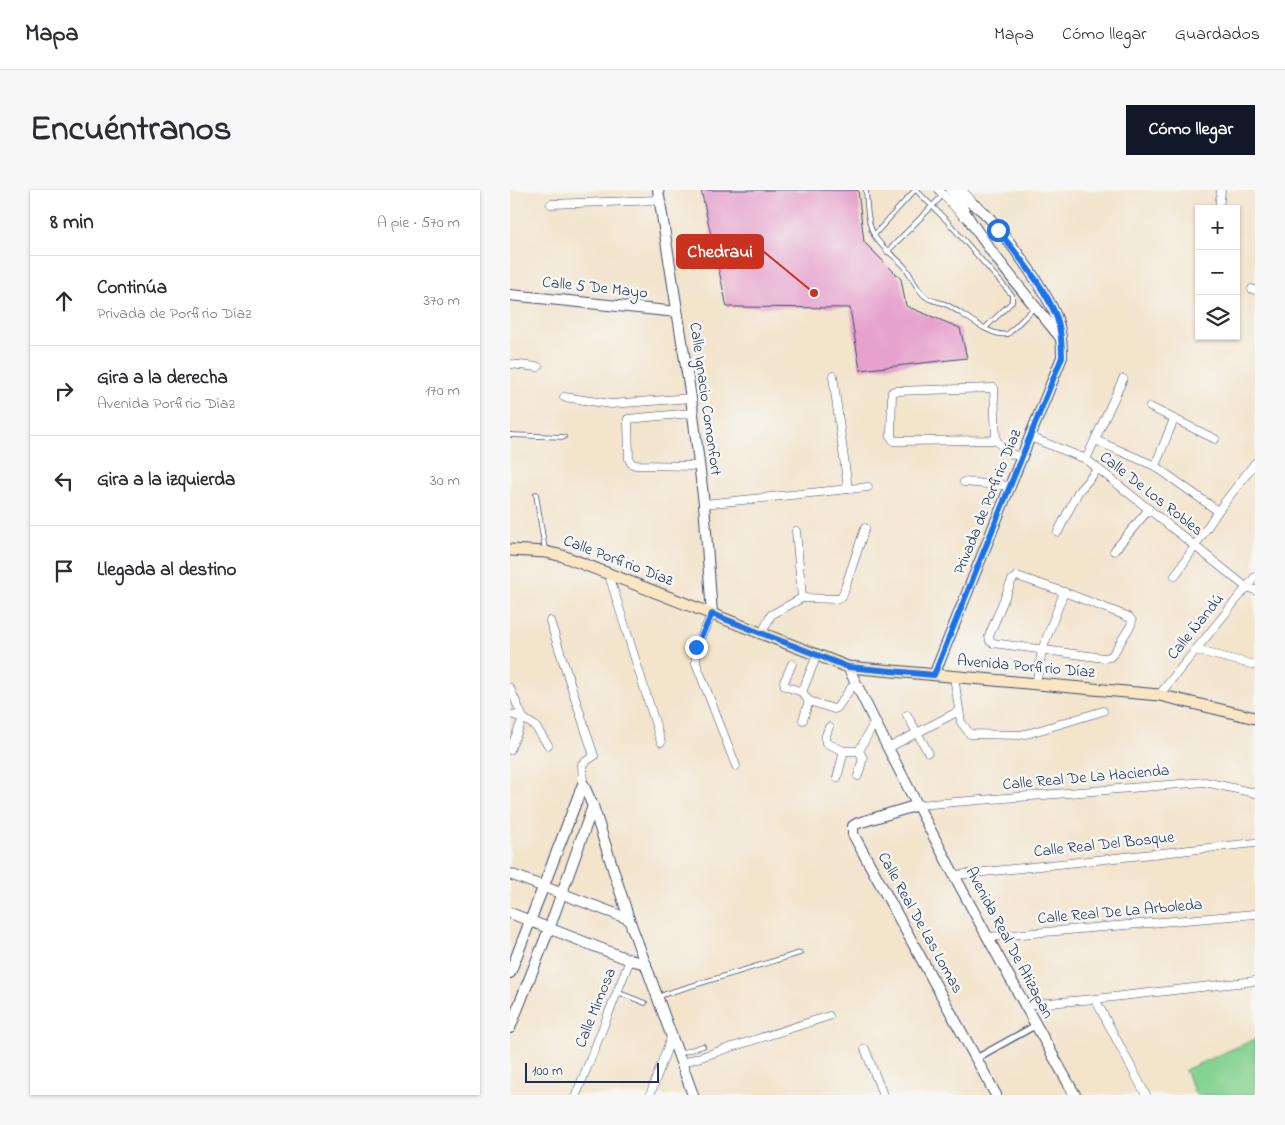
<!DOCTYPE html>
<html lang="es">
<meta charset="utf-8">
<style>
body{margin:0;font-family:"Indie Flower",sans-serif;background:#f7f7f7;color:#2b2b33}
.controls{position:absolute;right:15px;top:15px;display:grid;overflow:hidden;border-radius:0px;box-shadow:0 1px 4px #0004}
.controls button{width:45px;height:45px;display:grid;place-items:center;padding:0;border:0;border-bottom:1px solid #e1e1e2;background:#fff;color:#2b2b33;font:25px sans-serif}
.scale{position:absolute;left:15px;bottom:12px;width:134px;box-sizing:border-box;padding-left:5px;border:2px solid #1b2f5e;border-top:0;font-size:14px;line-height:18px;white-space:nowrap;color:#1b2f5e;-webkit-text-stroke:4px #f6f6f2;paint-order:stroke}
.stop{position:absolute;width:15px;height:15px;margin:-11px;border:4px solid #1a73e8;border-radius:50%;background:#fff}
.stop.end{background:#1a73e8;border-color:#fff;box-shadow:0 1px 5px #0008}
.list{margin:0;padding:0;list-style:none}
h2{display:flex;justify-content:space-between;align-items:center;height:65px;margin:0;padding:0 20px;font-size:21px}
h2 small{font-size:16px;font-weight:400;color:#7c7c81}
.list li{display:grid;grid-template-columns:32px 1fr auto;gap:15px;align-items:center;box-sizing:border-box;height:90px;padding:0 20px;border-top:1px solid #e1e1e2}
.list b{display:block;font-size:19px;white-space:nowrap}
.list p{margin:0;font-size:16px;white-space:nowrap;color:#7c7c81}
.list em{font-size:16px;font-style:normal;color:#7c7c81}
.icon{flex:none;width:28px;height:28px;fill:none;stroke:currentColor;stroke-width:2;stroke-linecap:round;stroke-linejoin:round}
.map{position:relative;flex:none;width:745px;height:905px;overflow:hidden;border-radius:0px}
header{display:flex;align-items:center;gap:30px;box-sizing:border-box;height:70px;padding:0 25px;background:#fff;border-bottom:1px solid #e1e1e2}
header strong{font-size:24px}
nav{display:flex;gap:28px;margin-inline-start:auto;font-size:18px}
.intro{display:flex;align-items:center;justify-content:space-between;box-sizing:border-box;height:120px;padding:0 30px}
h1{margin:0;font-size:35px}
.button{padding:12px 22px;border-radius:0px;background:#111827;color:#fff;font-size:18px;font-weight:700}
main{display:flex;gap:30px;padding:0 30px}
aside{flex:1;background:#fff;border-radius:0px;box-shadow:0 1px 4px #0004}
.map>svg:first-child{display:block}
</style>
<header>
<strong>Mapa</strong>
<nav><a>Mapa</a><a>Cómo llegar</a><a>Guardados</a></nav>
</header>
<div class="intro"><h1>Encuéntranos</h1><a class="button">Cómo llegar</a></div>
<main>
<aside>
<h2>8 min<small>A pie · 570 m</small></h2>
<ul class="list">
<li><svg class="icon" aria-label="ahead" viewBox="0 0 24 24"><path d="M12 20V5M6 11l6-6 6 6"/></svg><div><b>Continúa</b><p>Privada de Porfirio Díaz</p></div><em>370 m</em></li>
<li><svg class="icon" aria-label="right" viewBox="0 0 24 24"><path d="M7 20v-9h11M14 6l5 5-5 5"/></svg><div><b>Gira a la derecha</b><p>Avenida Porfirio Díaz</p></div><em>170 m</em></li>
<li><svg class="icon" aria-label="left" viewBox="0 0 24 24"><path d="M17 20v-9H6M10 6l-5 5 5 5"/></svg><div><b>Gira a la izquierda</b></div><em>30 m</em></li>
<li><svg class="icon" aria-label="arrive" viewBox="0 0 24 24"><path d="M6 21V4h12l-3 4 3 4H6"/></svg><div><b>Llegada al destino</b></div></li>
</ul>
</aside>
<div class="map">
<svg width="745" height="905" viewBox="0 0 745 905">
<rect width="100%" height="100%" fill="#f6f6f2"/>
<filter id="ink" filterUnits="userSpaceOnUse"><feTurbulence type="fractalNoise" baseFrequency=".02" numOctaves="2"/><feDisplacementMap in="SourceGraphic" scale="10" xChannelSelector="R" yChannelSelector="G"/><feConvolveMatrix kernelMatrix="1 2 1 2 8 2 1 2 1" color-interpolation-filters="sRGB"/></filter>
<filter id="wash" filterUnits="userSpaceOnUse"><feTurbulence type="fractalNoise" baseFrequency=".0096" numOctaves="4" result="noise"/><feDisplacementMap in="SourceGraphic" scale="20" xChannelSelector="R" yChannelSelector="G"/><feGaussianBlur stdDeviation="1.12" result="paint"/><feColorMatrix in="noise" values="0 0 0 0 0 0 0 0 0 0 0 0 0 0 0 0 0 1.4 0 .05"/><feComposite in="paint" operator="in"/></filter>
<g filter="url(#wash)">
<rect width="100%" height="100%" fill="#f3e4cc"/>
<polygon fill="#85d291" stroke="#508078" points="745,849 745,905 686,905 675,880"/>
<g id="blocks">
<polygon fill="#e6a2cd" points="191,0 348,0 354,52 391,89 396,116 450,138 457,168 350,180 340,118 217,117"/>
</g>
</g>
<g filter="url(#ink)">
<use href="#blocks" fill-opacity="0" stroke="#3b4a6e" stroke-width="1"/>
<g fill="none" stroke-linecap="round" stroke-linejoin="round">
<defs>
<g id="service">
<path d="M356,0C357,14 357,32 364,45C371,58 384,65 394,76C402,85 405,99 416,107C422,112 430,111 437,115C454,123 480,148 498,144L525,117"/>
<polyline points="406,0 438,32 502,105 502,112 475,138"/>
<polyline points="364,45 405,0"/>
<polyline points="377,62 433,5"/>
<polyline points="0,245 54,247"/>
<polyline points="26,304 35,360"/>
<polyline points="107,802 135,813"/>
<polyline points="148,807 158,803 290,763"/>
<polyline points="168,864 193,856"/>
</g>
<polyline id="pedestrian" points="467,868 526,835"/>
<g id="minor">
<polyline points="429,0 453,26"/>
<polyline points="452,0 462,11"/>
<polyline points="41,14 149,10"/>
<polyline points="709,19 711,0"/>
<polyline points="742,99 745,100"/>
<polyline points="0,174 28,177"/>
<polyline points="323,186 338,299"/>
<polyline points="54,207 101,214 181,208"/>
<polyline points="640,217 705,249"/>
<polyline points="182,223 118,229 119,269 121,273 125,275 189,276"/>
<polyline points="520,247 576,269 736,397 745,400"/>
<polyline points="486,250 384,251 381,247 382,202 384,201 484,198 486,250 498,263 512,267"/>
<polyline points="585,250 645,276 708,321"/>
<polyline points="576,269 613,189"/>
<polyline points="645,276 664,229"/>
<polyline points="454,292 501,296"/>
<polyline points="194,314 358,297"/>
<polyline points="548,342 568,302 588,279"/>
<polyline points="604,361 639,319"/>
<polyline points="99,385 151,552"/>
<polygon points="507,386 554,402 619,427 622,431 621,435 603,464 600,467 594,468 483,453 480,451 479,446 502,390"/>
<polyline points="665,386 708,321 745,273"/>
<polyline points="292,408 328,409 332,407 355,338"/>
<polyline points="202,424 186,457 186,473 226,576"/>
<polyline points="40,431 84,566 72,574 73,594"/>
<polyline points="252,443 261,425 292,408 286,341"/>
<polyline points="685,460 745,475"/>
<polyline points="307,465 292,502 299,511 324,519 327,518 345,492"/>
<polyline points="282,474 274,492 275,496 292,502"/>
<polyline points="444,487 451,532 460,544 510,545 520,543 593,521"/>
<polyline points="526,495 532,460 554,402"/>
<polyline points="0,498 13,528 25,536 38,555"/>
<polyline points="649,505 745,387"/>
<polyline points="0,524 13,528 0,560"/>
<polyline points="397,525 418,562"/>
<polyline points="293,530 299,511"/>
<polyline points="319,537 315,548 316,553 334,561"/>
<polyline points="378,558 449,521"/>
<polyline points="348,586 353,568 349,561 365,531"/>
<polyline points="327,588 334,561 349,561"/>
<polyline points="408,615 695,592 745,603"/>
<polyline points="446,685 745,653"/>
<polyline points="478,747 745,724"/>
<polyline points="585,809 636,905"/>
<polyline points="514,815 585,809 745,791"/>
<polyline points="355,859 373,905"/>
<polyline points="172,873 319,826"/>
<polyline points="66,905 120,770"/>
<polyline points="140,905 162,845"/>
</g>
<g id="tertiary">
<polyline points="148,0 181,208 194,314 202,424"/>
<path d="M444,4C473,56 513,101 550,147"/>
<polyline points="0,105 167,122"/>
<path d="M338,477C408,622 486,764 565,905"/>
<path d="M424,485L552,167C552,154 551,141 547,129C538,103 491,37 470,19C461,12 450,7 441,0"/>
<polyline points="73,594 83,616 119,729 183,905"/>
<polyline points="408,615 348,633 343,636 343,644 486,905"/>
<polyline points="0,684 119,729"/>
<polyline points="0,723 120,770 136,774"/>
<polyline points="0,783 73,594"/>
<polyline points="0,838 39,739 83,616"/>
</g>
<polyline id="secondary" points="0,360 36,362 53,366 338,477 649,505 745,528"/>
</defs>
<use href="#service" stroke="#3b4a6e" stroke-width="5.5"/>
<use href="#pedestrian" stroke="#3b4a6e" stroke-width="8"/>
<use href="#minor" stroke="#3b4a6e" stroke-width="9"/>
<use href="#tertiary" stroke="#3b4a6e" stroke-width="12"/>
<use href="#secondary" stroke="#3b4a6e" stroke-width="13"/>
<use href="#service" stroke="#fff" stroke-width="4"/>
<use href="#pedestrian" stroke="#fff" stroke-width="5.5"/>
<use href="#minor" stroke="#fff" stroke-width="8"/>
<use href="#tertiary" stroke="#fff" stroke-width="10"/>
<use href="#secondary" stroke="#fbe6c4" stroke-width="11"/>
</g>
</g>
<g fill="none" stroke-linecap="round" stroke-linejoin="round" filter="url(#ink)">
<path stroke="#1a73e8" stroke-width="6" d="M186,457L202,424L338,477L424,485L552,167C552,154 551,141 547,128C535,97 508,66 488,40"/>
</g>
<g text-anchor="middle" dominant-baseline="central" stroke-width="5" stroke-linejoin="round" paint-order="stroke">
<g font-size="16" fill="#1b2f5e" stroke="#f6f6f2">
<text transform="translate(85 98) rotate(6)">Calle 5 De Mayo</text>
<text transform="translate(195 209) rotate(82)">Calle Ignacio Comonfort</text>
<text transform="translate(641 304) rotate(38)">Calle De Los Robles</text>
<text transform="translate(478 312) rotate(-68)">Privada de Porfirio Díaz</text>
<text transform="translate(108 371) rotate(21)">Calle Porfirio Díaz</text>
<text transform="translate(686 437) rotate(-51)">Calle Ñandú</text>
<text transform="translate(516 477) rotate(5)">Avenida Porfirio Díaz</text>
<text transform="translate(576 588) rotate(-5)">Calle Real De La Hacienda</text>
<text transform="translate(594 655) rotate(-6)">Calle Real Del Bosque</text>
<text transform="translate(610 722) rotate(-5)">Calle Real De La Arboleda</text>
<text transform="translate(410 733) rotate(61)">Calle Real De Las Lomas</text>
<text transform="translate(499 753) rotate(62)">Avenida Real De Atizapan</text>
<text transform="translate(86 818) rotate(-68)">Calle Mimosa</text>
</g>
</g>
<path fill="none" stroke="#c8321e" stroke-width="2" d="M304 103L253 61"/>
<circle fill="#c8321e" stroke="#f6f6f2" stroke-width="2" cx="304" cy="103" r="5"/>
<rect fill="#c8321e" stroke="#c8321e" stroke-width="2" x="167" y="45" width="86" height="33" rx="5"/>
<g font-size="18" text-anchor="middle" font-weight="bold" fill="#fff">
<text x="210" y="67">Chedraui</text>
</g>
</svg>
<div class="controls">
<button>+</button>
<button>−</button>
<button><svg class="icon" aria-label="layers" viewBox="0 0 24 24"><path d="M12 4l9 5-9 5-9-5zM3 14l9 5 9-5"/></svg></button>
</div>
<div class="scale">100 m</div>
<div class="stop" style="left:488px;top:40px"></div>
<div class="stop end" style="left:186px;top:457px"></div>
</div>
</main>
